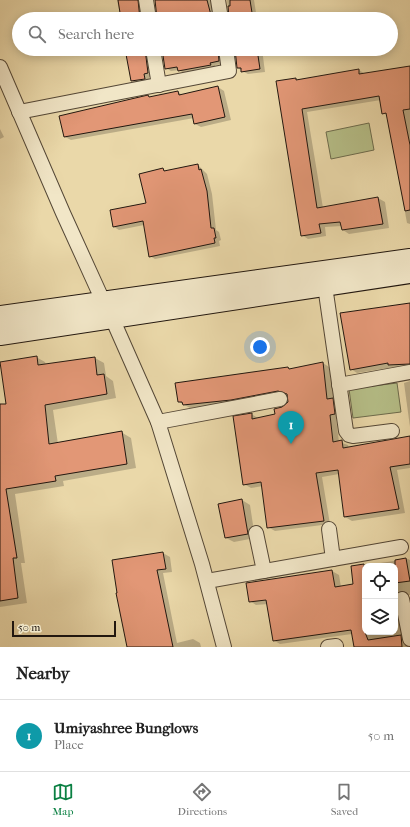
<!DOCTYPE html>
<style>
body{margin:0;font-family:"IM FELL French Canon",serif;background:#f6f6f6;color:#222}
.controls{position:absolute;right:12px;bottom:12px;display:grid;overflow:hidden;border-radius:8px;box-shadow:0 2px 10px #0003}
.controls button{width:36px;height:36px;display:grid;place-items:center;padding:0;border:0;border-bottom:1px solid #e0e0e0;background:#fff;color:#222;font:20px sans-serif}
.scale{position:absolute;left:12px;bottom:10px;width:104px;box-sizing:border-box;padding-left:4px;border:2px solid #22170f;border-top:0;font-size:11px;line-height:14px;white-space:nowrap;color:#22170f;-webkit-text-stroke:3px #f1e6c7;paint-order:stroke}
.you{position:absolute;left:260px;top:347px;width:14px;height:14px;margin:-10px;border:3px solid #fff;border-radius:50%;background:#1a73e8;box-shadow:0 0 0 6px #1a73e833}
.badge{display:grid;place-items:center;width:26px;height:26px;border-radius:50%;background:#0b8043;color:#fff;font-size:13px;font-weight:700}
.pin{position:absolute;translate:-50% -33px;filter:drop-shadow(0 1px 2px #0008)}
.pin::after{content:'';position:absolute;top:21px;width:14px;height:12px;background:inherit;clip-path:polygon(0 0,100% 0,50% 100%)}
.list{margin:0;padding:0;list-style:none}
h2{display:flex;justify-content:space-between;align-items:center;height:52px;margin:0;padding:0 16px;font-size:17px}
h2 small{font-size:13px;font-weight:400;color:#767676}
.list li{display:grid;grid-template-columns:26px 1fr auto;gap:12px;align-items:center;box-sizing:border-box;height:72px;padding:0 16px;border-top:1px solid #e0e0e0}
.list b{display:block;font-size:15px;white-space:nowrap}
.list p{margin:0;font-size:13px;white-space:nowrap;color:#767676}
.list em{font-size:13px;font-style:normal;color:#767676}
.icon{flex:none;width:22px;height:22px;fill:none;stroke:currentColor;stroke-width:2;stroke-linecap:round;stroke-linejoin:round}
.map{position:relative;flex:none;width:410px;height:647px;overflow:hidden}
.search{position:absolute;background:#fff;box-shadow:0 2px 10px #0003;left:12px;right:12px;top:12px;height:44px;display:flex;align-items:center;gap:10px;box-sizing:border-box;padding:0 14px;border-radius:22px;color:#767676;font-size:15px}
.sheet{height:124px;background:#fff}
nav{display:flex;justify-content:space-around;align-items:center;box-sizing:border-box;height:56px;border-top:1px solid #e0e0e0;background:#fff;font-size:11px;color:#767676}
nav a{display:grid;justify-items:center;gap:2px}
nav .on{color:#0b8043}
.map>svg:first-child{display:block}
</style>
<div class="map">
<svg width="410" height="647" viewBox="0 0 410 647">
<rect width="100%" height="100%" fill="#ead8a9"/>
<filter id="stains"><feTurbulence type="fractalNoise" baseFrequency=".005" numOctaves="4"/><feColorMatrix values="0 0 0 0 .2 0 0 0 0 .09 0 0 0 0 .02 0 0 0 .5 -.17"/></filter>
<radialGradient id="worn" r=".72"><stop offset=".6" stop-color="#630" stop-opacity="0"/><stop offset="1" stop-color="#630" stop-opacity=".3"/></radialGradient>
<g fill="#b6bf88" stroke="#6c6b4c">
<polygon points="369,123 374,150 331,159 326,132"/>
<polygon points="397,383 401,412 353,418 349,389"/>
</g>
<g fill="#0003" fill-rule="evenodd">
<polygon points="117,0 142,0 145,19 121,19"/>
<polygon points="161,0 217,0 218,19 158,19"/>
<polygon points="227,0 254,0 257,19 229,19"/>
<polygon points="126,49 151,49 153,76 149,77 150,82 138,84 132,81"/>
<polygon points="162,49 223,49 224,64 215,65 216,68 184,73 179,70 171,71 166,68"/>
<polygon points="235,49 262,49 265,72 248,74 242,71 238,68"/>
<polygon points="410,66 410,158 387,115 383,113 381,100 307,112 323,208 378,198 385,202 389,228 349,234 343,230 342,226 325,227 326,236 308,239 302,235 296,79 298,81 359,70 365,74"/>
<polygon points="218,87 224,91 231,120 201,127 195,124 194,118 71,140 65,137 148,96 150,98 178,92 182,95"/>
<polygon points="0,129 4,137 0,139"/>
<polygon points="198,165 207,174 212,194 216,230 219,232 221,240 219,241 220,246 155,259 150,256 144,225 119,230 114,227 147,204 163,169 167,172"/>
<polygon points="410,172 410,224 407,223 398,174"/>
<polygon points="410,304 410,368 394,367 357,373 351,369"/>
<polygon points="36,357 45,362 46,365 95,358 104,363 106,376 113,381 116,398 53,410 58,444 121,432 131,438 136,468 63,481 64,486 15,494 25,563 21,563 27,603 0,607 0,437"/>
<polygon points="323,363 329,367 334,400 339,403 341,418 336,419 339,442 348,445 349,448 410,437 410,468 397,470 405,513 352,521 345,517 339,474 322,477 330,524 275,531 268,527 263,486 251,488 244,484 251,414 258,418 276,415 289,403 287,394 238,403 190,408 179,402 288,368 290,370"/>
<polygon points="410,381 410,427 404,383"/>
<polygon points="242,500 250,505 255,538 234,542 226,538"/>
<polygon points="163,553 170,557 172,572 163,573 177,643 193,639 200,643 201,647 128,647"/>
<path d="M408,559L410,560V595L403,596L400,605L408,647H358L352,634L280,644L273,640L268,604L256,605L250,601L332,571L339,575L341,587L354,585L352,567ZM365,566H395V632H365Z"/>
</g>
<g fill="#e29776" stroke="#22170f">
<polygon points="118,0 138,0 140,19 121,19"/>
<polygon points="155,0 207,0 212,19 157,19"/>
<polygon points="230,0 250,0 253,19 229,19 228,6 230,6"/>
<polygon points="125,49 145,49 148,73 144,74 145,79 131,81"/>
<polygon points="162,49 218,49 219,61 210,63 211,65 178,71 177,67 165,69"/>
<polygon points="235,49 257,49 260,69 241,72 241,68 237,68"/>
<polygon points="410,66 410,109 403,110 410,145 410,210 405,211 386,113 382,114 379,96 302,109 317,208 378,197 383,224 342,230 340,222 319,224 321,233 301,236 276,81 296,78 296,80 359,69 359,74"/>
<polygon points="218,86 225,117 194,124 192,114 64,137 59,116 148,95 149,97 178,91 179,95"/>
<polygon points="198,164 199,170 201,169 207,191 211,228 214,228 216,238 214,238 215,243 149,257 143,221 113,227 110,210 146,203 139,174 163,168 164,171"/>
<polygon points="410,303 410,364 388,365 388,363 350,370 340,313"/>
<polygon points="37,356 38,365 95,357 97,375 104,374 107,394 45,405 49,444 122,431 127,464 55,476 56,481 6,489 17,558 13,558 18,598 0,601 0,404 6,404 0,362"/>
<polygon points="323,362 327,399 333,398 335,414 330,415 333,442 342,440 343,448 410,436 410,464 390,467 399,509 344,517 338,470 316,473 324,521 267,528 261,482 243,485 233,416 252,413 252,419 275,414 274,409 282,407 288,402 287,394 278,391 231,400 183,405 182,402 178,402 175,383 288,367 289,369"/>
<polygon points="242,499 248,534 225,538 218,504"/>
<polygon points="163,552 166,569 157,570 173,647 127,647 116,593 117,593 112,560"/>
<polygon points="406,558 410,581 395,583 395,560"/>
<polygon points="364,564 365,632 368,640 401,635 402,647 354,647 351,630 273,641 266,600 249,602 246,583 332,570 335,587 353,584 351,566"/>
</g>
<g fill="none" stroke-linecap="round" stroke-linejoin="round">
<defs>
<g id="street">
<polyline points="146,0 149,19"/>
<polyline points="218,0 221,19"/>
<polyline points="153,49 159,85"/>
<polyline points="0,67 63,213 103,301 112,318 158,422 202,564 224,647"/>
<polyline points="19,112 229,71 226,49"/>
<polyline points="325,286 346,431 349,435 353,436 392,431"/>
<polyline points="339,385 410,372"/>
<polyline points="158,422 280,399"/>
<polyline points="329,529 333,559"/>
<polyline points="256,533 264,571"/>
<polyline points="207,581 401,547"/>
<polyline points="402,599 410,639"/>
<polyline points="328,647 336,646"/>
</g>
<g id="secondary">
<polyline points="0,316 410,259"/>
<polyline points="0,335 410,273"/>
</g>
</defs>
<use href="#street" stroke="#544736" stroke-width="16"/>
<use href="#secondary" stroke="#22170f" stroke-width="22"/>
<use href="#street" stroke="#f1e6c7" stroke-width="14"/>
<use href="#secondary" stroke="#f1e6c7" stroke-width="20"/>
</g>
<rect width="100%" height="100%" filter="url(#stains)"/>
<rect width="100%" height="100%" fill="url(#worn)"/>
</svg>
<div class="controls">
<button><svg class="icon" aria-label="locate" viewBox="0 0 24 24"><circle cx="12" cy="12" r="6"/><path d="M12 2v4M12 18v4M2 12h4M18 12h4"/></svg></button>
<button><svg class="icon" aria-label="layers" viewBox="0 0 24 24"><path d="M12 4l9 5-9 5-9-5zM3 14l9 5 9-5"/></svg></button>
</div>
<div class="scale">50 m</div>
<div class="you"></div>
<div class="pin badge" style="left:291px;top:444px;background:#0f9aa8">1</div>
<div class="search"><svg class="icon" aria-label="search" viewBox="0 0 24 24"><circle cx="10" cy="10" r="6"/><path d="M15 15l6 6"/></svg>Search here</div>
</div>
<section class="sheet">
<h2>Nearby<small></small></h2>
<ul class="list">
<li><span class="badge" style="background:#0f9aa8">1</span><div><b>Umiyashree Bunglows</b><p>Place</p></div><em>50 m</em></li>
</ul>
</section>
<nav>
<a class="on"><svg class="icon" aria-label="map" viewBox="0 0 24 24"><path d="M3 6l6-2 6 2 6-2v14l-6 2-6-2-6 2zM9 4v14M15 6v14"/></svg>Map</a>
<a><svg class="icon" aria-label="directions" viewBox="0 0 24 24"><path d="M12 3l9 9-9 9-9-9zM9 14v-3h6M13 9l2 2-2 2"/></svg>Directions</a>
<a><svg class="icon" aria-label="saved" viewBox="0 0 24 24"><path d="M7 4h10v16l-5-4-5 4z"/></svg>Saved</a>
</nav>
